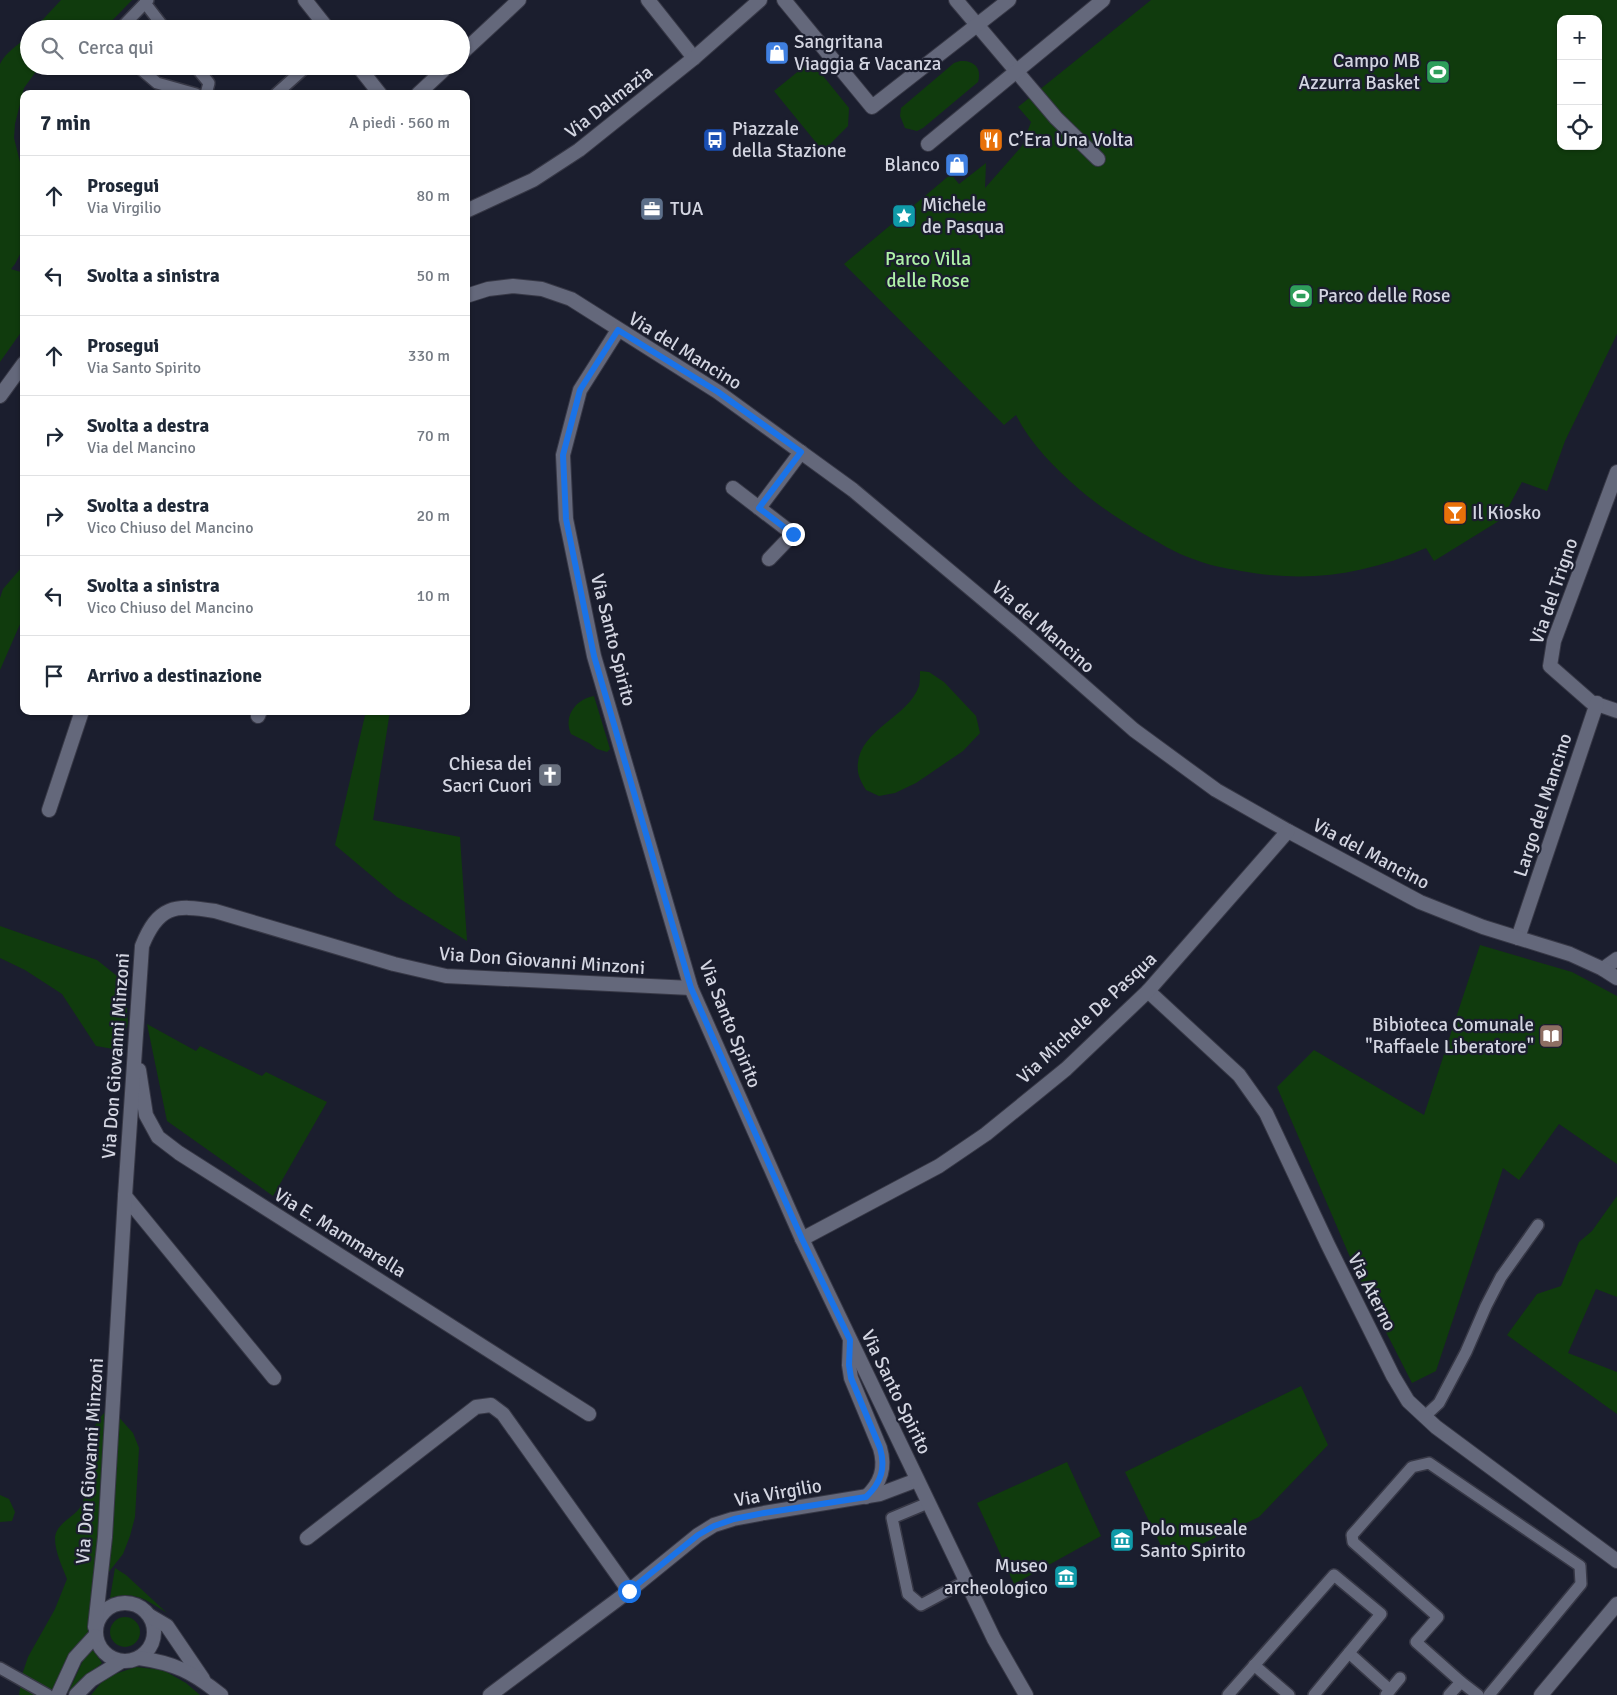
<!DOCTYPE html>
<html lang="it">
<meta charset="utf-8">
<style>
body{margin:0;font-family:Signika,sans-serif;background:#f2f2f3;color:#1f2937}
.controls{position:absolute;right:15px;top:15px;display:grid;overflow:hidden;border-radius:10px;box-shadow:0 1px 4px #0004}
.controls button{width:45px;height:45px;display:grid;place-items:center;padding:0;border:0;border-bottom:1px solid #e0e1e3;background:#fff;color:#1f2937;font:25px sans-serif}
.stop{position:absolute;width:15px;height:15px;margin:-11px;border:4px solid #1a73e8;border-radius:50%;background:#fff}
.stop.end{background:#1a73e8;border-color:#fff;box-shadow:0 1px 5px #0008}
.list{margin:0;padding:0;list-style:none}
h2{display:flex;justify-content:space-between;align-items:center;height:65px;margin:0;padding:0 20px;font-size:21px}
h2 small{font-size:16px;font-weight:400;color:#747a83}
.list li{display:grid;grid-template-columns:32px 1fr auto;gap:15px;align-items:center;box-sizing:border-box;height:80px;padding:0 20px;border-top:1px solid #e0e1e3}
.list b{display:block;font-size:19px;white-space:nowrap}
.list p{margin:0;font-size:16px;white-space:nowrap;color:#747a83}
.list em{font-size:16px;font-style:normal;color:#747a83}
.icon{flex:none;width:28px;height:28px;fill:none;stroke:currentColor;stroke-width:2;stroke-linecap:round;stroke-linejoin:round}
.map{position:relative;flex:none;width:1617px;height:1695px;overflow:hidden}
.search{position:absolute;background:#fff;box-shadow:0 1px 4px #0004;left:20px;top:20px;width:450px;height:55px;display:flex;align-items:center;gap:12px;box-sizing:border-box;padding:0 18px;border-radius:28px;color:#747a83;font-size:19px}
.panel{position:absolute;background:#fff;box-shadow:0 1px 4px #0004;left:20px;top:90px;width:450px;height:625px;border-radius:10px}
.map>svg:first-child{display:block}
</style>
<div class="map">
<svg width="1617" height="1695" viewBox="0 0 1617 1695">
<rect width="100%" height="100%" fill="#1b1e2e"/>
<g fill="#103b0d" fill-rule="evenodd">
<polygon points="61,0 132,0 104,29 34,29"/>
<path d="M1151,0H1617V334L1565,441L1547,491L1522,482L1502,519L1434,561L1426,548C1364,575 1307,583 1241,571C1224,568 1208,565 1193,559C1175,553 1158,542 1142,533C1120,520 1099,506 1080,490C1055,468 1031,445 1016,415L1004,425L844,264L893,223L907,219L913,206L951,174L959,184L986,163L985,188L1022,146L1031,122L1018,107ZM1561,19H1598V146H1561Z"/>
<path d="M29,35V66H40L24,88L15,124L14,138L24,178V246L15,264L11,269L24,273V328L0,362V64C5,52 20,44 29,35Z"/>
<polygon points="811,61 849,108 848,126 823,151 774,91"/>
<path d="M960,61C974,60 982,68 978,82L923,128L917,131L905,128L900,116L901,108L954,63Z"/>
<polygon points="22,567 24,567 24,615 0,670 0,598 3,589"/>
<path d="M920,671L929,672L944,682L976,716L980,733L963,751L916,783L895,793L879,796L866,790C863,785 859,778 858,772C853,731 908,719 919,686C920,682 920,675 920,671Z"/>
<path d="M594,696L610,749L607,752L597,749L589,743L571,734C563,716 576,699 594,696Z"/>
<polygon points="366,711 390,711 373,820 460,837 467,941 397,897 335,845"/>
<polygon points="0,926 97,960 117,976 126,999 128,1023 119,1050 96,1046 62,994 25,970 0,958"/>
<polygon points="1480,945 1572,972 1617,996 1617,1164 1559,1124 1519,1180 1503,1168 1436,1371 1412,1383 1362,1285 1277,1087 1314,1050 1424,1115"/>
<polygon points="147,1024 196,1051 200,1046 262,1076 266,1072 327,1102 273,1196 167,1121"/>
<polygon points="1617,1196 1617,1297 1596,1289 1568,1353 1617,1372 1617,1414 1507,1335 1537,1294 1561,1286 1579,1242 1592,1231"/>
<polygon points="1301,1386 1328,1445 1259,1517 1168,1560 1125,1472"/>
<path d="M106,1411L116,1414L133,1433L139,1448L135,1517L130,1536L123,1554L108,1573L96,1600L91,1633L53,1695H19L22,1675L28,1657L55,1609L67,1579C62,1566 55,1552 55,1538C56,1523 75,1517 81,1506C84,1502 84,1495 85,1490C91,1459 81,1437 106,1411Z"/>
<polygon points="1067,1462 1101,1536 1014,1584 977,1503"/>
<polygon points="0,1495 9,1499 15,1512 12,1521 0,1522"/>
<path d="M115,1568L126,1575L167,1613C147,1600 134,1590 110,1598Z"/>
<circle cx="125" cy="1632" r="15"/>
<polygon points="90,1645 102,1663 68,1693"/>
<polygon points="136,1667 163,1670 186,1683 200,1695 91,1695 106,1677"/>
</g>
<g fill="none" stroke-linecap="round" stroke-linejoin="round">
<defs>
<g id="service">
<polyline points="145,3 165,29"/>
<polyline points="120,29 148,0"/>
<polyline points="137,66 157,83 196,94"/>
<polyline points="195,66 209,83 206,94"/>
<polyline points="276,94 307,66"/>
<polyline points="1424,1417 1439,1403 1466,1352 1486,1306 1501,1277 1538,1225"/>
<polyline points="928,1503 892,1518 908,1594 921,1605 966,1581"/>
<polyline points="1349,1653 1390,1690"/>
<polyline points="1254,1665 1289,1695"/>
<polyline points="0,1668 48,1695"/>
<polyline points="1228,1695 1334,1575 1381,1614 1314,1695"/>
<polyline points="1386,1695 1400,1678"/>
<polyline points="1449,1695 1461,1682"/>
<polyline points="1478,1695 1461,1682 1416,1642 1438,1617 1353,1542 1352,1535 1412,1467 1429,1463 1580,1566 1581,1584 1489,1695"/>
</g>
<g id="pedestrian">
<polyline points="956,0 1056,118 1098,159"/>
<polyline points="928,144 1103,0"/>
</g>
<g id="minor">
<polyline points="305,0 328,29"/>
<polyline points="648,0 694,58"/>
<polyline points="784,0 872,107 1009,0"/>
<polyline points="358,66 380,94"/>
<polyline points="1617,472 1554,641 1550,666 1591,702 1617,711"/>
<polyline points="733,488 759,508"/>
<polyline points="769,559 793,534 759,508 801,452"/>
<polyline points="258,716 260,711"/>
<polyline points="49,810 82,711"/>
<polyline points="1518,938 1597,703"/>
<polyline points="1603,969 1617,959"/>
<polyline points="1148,991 1239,1075 1266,1113 1328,1245 1393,1376 1408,1401 1436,1427 1617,1561"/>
<polyline points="139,1070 146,1115 158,1137 179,1153 589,1414"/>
<polyline points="125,1196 274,1378"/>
<path d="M850,1340L849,1365L851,1378L880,1448C886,1468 881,1483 866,1497"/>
<polyline points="307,1538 476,1407 491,1405 503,1414 629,1591"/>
<circle cx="125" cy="1632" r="29"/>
<polyline points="150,1616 167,1626 203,1679"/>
<path d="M95,1627L105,1537L125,1196L142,946C158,906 174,904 215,911L394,964L446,976L691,988"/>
<path d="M139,1658C174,1663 193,1672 221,1695"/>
<polyline points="58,1695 75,1658 95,1636"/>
<polyline points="76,1695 91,1680 122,1661"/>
<polyline points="490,1695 629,1591 698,1535 714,1525 733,1519 764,1513 880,1494 917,1480"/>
<polyline points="1541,1695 1617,1604"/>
</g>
<g id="tertiary">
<polyline points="461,54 519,0"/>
<polyline points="418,94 448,66"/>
<polyline points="466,211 533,180 579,150 694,58 760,0"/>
<polyline points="466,296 488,289 513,286 542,289 571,299 718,392 853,490 1020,630 1134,730 1216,790 1288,831 1420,902 1483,927 1570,954 1603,969 1617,978"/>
<polyline points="618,330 580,390 563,455 566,519 594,656 691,988 802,1239 994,1639 1026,1695"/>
<polyline points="0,396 24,363"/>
<polyline points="802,1239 939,1166 986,1134 1066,1069 1148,991 1288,831"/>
</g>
</defs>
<use href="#service" stroke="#373846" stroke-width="14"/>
<use href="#pedestrian" stroke="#373846" stroke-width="16"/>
<use href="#minor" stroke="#373846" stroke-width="16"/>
<use href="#tertiary" stroke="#373846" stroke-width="16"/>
<use href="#service" stroke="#64687b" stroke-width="11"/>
<use href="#pedestrian" stroke="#64687b" stroke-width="14"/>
<use href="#minor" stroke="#64687b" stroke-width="14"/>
<use href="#tertiary" stroke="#64687b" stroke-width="14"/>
</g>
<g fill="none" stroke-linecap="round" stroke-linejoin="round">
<path stroke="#1a73e8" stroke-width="6" d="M629,1591L698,1535L714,1526L734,1519L764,1513L866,1497C881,1483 886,1468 880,1448L851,1378L849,1365L850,1340L802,1239L691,988L594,656L566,519L563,455L580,390L618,330L718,392L801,452L759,508L793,534"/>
</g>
<defs>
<symbol id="shop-square" viewBox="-11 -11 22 22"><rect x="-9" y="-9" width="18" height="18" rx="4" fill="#3f7fe0" stroke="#1b1e2e"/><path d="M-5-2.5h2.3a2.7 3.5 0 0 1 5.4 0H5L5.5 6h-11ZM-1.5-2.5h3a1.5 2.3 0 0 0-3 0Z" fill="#fff"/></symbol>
<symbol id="stadium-square" viewBox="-11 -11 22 22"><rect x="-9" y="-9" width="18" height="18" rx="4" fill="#2e9e5b" stroke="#1b1e2e"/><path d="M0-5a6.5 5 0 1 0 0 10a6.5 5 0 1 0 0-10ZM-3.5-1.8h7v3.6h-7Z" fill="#fff"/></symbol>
<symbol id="bus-square" viewBox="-11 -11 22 22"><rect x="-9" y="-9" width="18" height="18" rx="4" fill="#1a4fb4" stroke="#1b1e2e"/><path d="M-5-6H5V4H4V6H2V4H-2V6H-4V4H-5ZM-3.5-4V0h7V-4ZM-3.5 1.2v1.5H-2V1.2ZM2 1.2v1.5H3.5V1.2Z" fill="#fff"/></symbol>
<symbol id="restaurant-square" viewBox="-11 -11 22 22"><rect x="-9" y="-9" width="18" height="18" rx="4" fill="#e8710a" stroke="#1b1e2e"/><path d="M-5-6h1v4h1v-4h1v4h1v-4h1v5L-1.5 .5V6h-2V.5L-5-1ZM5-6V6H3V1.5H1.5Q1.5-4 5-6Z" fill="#fff"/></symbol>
<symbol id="office-square" viewBox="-11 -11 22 22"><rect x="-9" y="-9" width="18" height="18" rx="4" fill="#5c6f8a" stroke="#1b1e2e"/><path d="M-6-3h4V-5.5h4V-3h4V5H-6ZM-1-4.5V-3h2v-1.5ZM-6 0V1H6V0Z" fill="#fff"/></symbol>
<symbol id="sight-square" viewBox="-11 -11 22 22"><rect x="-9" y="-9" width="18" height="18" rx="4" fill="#0f9aa8" stroke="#1b1e2e"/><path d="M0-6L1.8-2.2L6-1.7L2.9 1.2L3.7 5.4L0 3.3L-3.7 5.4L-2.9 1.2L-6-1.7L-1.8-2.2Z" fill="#fff"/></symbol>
<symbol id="bar-square" viewBox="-11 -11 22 22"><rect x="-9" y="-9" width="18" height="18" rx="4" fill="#e8710a" stroke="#1b1e2e"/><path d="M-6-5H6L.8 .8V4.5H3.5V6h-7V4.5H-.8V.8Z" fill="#fff"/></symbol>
<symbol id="church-square" viewBox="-11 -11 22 22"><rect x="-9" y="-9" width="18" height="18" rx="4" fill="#6b7280" stroke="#1b1e2e"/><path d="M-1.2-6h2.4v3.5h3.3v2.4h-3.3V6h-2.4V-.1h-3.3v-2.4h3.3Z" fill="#fff"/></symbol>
<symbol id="library-square" viewBox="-11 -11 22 22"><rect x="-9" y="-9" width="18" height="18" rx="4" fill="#8d6e63" stroke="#1b1e2e"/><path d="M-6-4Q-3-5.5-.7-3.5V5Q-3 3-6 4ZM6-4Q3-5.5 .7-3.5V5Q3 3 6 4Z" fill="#fff"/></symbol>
<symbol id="museum-square" viewBox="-11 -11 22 22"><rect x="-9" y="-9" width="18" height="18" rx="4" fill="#0f9aa8" stroke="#1b1e2e"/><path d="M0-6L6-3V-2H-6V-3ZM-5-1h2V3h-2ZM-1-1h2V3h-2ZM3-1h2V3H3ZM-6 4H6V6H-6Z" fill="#fff"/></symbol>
</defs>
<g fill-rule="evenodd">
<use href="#shop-square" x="763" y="39" width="28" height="28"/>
<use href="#stadium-square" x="1424" y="58" width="28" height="28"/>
<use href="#bus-square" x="701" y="126" width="28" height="28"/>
<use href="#restaurant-square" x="977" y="126" width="28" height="28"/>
<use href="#shop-square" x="943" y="151" width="28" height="28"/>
<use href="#office-square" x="638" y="195" width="28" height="28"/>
<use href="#sight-square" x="890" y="202" width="28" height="28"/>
<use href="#stadium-square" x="1287" y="282" width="28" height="28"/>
<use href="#bar-square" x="1441" y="499" width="28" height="28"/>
<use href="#church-square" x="536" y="761" width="28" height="28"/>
<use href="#library-square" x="1537" y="1022" width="28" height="28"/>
<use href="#museum-square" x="1108" y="1526" width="28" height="28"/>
<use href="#museum-square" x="1052" y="1563" width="28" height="28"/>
</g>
<g text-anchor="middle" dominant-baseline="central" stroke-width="4.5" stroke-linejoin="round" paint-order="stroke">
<g font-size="19" fill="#d3d5e1" stroke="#1b1e2e" text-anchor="start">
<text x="794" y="42">Sangritana<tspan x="794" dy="22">Viaggia &amp; Vacanza</tspan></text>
<text x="1420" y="61" text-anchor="end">Campo MB<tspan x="1420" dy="22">Azzurra Basket</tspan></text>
<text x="732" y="129">Piazzale<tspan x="732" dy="22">della Stazione</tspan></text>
<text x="1008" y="140">C’Era Una Volta</text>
<text x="940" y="165" text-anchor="end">Blanco</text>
<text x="922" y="205">Michele<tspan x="922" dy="22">de Pasqua</tspan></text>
<text x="670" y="209">TUA</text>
<text x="1318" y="296">Parco delle Rose</text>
<text x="1472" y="513">Il Kiosko</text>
<text x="532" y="764" text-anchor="end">Chiesa dei<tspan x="532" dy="22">Sacri Cuori</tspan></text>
<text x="1534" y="1025" text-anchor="end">Bibioteca Comunale<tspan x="1534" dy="22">"Raffaele Liberatore"</tspan></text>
<text x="1140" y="1529">Polo museale<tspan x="1140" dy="22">Santo Spirito</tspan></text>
<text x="1048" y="1566" text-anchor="end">Museo<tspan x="1048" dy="22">archeologico</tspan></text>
</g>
<g font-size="19" fill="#d3d5e1" stroke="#1b1e2e">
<text transform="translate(609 102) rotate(-38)">Via Dalmazia</text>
<text transform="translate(685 351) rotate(32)">Via del Mancino</text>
<text transform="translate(1554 591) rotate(-71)">Via del Trigno</text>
<text transform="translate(1043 627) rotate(41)">Via del Mancino</text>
<text transform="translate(613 640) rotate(76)">Via Santo Spirito</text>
<text transform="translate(1543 805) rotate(-72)">Largo del Mancino</text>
<text transform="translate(1371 854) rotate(28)">Via del Mancino</text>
<text transform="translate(542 961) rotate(4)">Via Don Giovanni Minzoni</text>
<text transform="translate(1087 1018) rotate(-43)">Via Michele De Pasqua</text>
<text transform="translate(730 1024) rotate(68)">Via Santo Spirito</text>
<text transform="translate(116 1056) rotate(-86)">Via Don Giovanni Minzoni</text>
<text transform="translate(340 1233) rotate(32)">Via E. Mammarella</text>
<text transform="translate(1372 1292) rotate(63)">Via Aterno</text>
<text transform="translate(896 1392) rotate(64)">Via Santo Spirito</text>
<text transform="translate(90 1461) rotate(-86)">Via Don Giovanni Minzoni</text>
<text transform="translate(778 1493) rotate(-10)">Via Virgilio</text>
</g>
<g font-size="19" fill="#aff2a8" stroke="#1b1e2e">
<text x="928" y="259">Parco Villa<tspan x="928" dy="22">delle Rose</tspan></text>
</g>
</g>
</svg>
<div class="controls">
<button>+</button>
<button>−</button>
<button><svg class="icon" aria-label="locate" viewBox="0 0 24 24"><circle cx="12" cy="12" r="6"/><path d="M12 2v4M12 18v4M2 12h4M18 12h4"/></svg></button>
</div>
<div class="stop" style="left:629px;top:1591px"></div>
<div class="stop end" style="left:793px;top:534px"></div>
<div class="search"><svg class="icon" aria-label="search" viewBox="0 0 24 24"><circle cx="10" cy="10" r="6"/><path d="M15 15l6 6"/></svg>Cerca qui</div>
<section class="panel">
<h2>7 min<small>A piedi · 560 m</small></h2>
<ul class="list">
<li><svg class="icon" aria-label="ahead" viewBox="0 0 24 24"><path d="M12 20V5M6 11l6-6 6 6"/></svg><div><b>Prosegui</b><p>Via Virgilio</p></div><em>80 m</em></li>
<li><svg class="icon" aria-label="left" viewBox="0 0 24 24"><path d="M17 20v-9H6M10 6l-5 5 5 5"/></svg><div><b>Svolta a sinistra</b></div><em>50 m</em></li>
<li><svg class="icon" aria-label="ahead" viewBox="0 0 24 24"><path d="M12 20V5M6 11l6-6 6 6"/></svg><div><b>Prosegui</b><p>Via Santo Spirito</p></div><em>330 m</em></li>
<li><svg class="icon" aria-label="right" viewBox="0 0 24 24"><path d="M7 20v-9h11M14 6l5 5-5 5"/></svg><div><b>Svolta a destra</b><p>Via del Mancino</p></div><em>70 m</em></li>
<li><svg class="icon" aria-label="right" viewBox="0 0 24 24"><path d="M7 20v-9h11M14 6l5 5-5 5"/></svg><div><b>Svolta a destra</b><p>Vico Chiuso del Mancino</p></div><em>20 m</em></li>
<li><svg class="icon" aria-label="left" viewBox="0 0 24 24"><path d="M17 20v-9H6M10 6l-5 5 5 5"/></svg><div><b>Svolta a sinistra</b><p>Vico Chiuso del Mancino</p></div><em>10 m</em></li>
<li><svg class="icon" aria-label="arrive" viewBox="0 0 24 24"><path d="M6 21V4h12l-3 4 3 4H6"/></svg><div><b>Arrivo a destinazione</b></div></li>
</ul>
</section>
</div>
